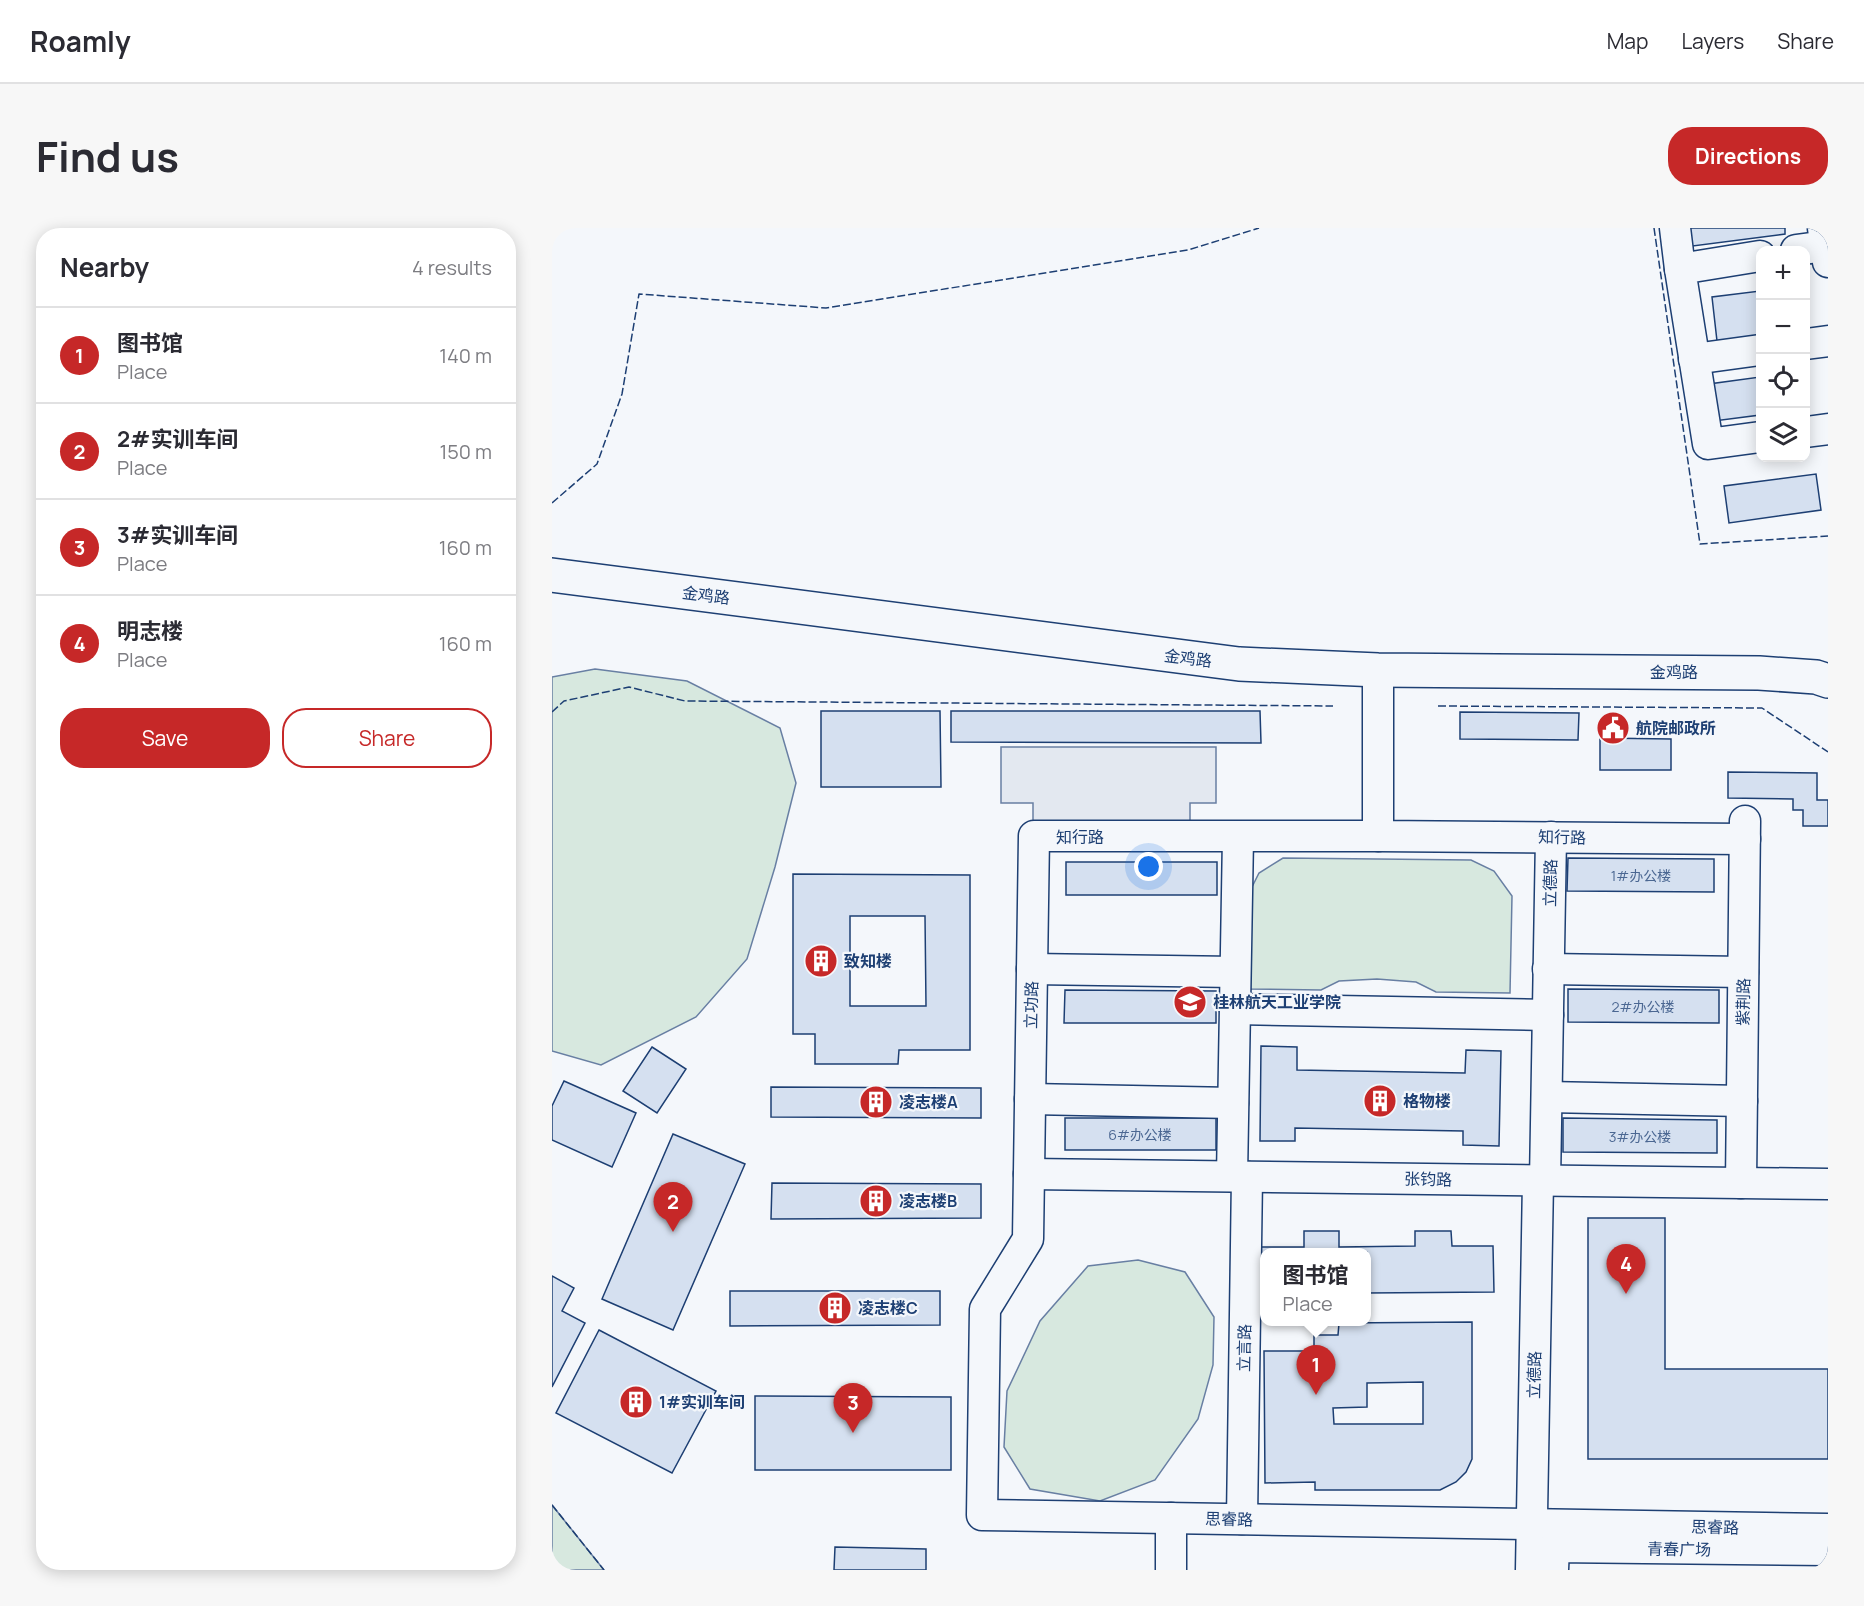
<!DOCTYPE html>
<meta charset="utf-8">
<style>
body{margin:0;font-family:Manrope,"Noto Sans SC",sans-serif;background:#f7f7f7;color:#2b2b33}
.controls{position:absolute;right:18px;top:18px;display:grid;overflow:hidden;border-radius:12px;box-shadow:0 3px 15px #0003}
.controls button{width:54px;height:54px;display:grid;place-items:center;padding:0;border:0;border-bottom:2px solid #e1e1e2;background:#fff;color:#2b2b33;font:30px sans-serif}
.you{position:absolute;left:597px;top:639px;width:21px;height:21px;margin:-15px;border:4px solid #fff;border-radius:50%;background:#1a73e8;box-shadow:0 0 0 9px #1a73e833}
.badge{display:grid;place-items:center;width:39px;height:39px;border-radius:50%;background:#c62828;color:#fff;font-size:20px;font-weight:700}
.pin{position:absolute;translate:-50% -50px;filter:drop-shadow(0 2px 3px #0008)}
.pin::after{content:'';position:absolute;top:32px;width:21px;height:18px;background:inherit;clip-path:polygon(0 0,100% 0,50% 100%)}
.popup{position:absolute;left:708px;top:1020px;width:111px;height:78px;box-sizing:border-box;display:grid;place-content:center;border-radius:12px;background:#fff;filter:drop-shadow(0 2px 4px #0005);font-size:20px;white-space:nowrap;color:#7c7c81}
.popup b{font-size:22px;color:#2b2b33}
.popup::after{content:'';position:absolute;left:50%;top:100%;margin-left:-12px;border:12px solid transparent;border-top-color:#fff}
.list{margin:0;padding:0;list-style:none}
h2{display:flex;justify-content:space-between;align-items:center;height:78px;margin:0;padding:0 24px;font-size:26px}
h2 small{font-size:20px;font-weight:400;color:#7c7c81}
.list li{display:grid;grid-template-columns:39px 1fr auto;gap:18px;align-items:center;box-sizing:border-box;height:96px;padding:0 24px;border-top:2px solid #e1e1e2}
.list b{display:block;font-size:22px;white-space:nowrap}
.list p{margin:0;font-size:20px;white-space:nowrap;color:#7c7c81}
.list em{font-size:20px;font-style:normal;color:#7c7c81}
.actions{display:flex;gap:12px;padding:18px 24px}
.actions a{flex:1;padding:14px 0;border:2px solid #c62828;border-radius:24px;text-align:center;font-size:21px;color:#c62828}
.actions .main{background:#c62828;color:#fff}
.icon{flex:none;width:33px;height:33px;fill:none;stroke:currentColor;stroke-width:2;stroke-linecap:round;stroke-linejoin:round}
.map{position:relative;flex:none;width:1276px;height:1342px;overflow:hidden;border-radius:24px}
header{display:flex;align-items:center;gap:36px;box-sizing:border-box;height:84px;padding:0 30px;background:#fff;border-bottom:2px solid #e1e1e2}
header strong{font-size:28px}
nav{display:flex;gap:33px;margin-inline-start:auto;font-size:21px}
.intro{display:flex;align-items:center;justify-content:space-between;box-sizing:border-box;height:144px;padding:0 36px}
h1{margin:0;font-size:42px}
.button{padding:15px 27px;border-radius:24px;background:#c62828;color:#fff;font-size:21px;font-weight:700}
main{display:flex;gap:36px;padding:0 36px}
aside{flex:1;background:#fff;border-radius:24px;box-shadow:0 3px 15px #0003}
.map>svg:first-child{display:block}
</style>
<header>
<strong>Roamly</strong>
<nav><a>Map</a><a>Layers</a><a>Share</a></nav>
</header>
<div class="intro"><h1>Find us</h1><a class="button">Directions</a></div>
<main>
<aside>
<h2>Nearby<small>4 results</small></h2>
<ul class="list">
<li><span class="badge">1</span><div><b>图书馆</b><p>Place</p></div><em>140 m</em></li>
<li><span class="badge">2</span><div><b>2#实训车间</b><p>Place</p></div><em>150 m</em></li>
<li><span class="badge">3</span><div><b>3#实训车间</b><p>Place</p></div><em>160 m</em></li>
<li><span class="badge">4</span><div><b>明志楼</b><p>Place</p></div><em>160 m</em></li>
</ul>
<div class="actions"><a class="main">Save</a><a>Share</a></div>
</aside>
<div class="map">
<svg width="1276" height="1342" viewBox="0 0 1276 1342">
<rect width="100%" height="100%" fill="#f4f7fb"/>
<g fill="#d7e8df" stroke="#687fa3" stroke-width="1.5">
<polygon points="43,441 135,453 228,500 244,555 223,639 195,731 144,789 49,837 0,823 0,449"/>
<polygon points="731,630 919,632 942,643 960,668 958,765 884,764 864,754 825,751 787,753 769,762 696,761 696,667 707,645"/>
<polygon points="586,1032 633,1044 662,1089 661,1137 646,1191 603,1252 548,1273 478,1261 452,1219 455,1163 488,1093 536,1038"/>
<polygon points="0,1277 52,1342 0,1342"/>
</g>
<polygon fill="#e3e8f0" stroke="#687fa3" stroke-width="1.5" points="449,519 664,519 664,575 638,575 638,600 481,600 481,575 449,575"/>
<g fill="#d5e0f0" stroke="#1d3f73" stroke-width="1.5" fill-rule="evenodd">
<polygon points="1130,0 1233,0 1233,6 1133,19"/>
<polygon points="1208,63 1208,108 1165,113 1160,69"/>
<polygon points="1208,149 1208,187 1162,193 1157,156"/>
<polygon points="1264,246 1269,282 1177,295 1172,258"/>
<polygon points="269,483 388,483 389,559 269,559"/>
<polygon points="399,483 708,483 709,515 399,514"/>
<polygon points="908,484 1027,485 1026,512 908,511"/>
<polygon points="1048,510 1119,511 1119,542 1048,542"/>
<polygon points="1176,544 1265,545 1265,572 1276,572 1276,598 1251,598 1251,582 1241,582 1241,571 1176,570"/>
<polygon points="1016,630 1162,631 1162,664 1015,663"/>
<rect x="514" y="634" width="151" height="33"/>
<path d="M241,646L418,647V822H347L346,836H263V806H241ZM298,688H373L374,778H298Z"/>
<polygon points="1016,761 1167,762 1167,795 1016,794"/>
<polygon points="513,762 664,763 664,795 512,795"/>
<polygon points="709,818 745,819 745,842 913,845 914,822 949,823 947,918 911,917 911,903 743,900 743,913 708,913"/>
<polygon points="100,819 134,841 105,885 71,863"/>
<polygon points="12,853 84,885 60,939 0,912 0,878"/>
<polygon points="219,859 429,860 429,890 219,889"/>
<rect x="513" y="890" width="151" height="32"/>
<polygon points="1011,890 1165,892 1165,925 1011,924"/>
<polygon points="121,906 193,936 121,1102 50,1071"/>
<polygon points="220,955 429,956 429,990 219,991"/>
<polygon points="1036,990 1113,990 1113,1141 1276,1141 1276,1231 1036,1231"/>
<polygon points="752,1003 787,1003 787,1019 863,1018 863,1003 899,1003 900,1018 941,1018 942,1064 815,1065 815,1024 713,1024 713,1066 709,1066 708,1019 752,1019"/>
<polygon points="0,1048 22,1060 10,1083 33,1095 0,1159"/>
<polygon points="178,1063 388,1063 388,1097 178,1098"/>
<path d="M920,1094V1231L914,1244L904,1254L888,1262H763V1254L713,1255L712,1123H762V1107H786L787,1095ZM871,1154V1196H782L781,1180L815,1179V1155Z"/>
<polygon points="47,1102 164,1163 120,1245 4,1185"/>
<polygon points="203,1168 399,1169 399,1242 203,1242"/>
<polygon points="283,1319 374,1321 374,1342 282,1342"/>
</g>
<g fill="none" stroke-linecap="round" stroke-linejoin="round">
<defs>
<g id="minor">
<polyline points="1123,0 1128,41"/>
<polyline points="1271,0 1276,34"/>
<polyline points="1244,22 1274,18"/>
<polyline points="1208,28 1128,41 1156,216 1208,209"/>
<polyline points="1254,116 1276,113"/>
<polyline points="1142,131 1208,122"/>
<polyline points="1254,204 1276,201"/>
<polyline points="826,442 826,608 1193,611"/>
<polyline points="826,608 482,608 476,1011 433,1081 430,1287 1276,1301"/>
<polyline points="480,741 683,744"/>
<polyline points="996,741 1191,744"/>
<polyline points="683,781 996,787"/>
<polyline points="995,869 1190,873"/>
<polyline points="478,871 681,875"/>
<polyline points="477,946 1276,956"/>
<polyline points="680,948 686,609"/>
<polyline points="993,953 999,609"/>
<polyline points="1189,955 1193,593"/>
<polyline points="690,1291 695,949"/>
<polyline points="619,1342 619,1290"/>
<polyline points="979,1342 986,953"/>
<polyline points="1001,1342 1002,1319 1276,1322"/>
</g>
<polyline id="major" points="0,347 687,436 826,442 1207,445 1264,449 1276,453"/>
</defs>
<use href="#minor" stroke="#1d3f73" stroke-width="33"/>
<use href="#major" stroke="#1d3f73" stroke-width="36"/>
<use href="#minor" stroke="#f4f7fb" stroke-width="30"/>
<use href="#major" stroke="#f4f7fb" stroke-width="33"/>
<g stroke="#1d3f73" stroke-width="1.5" stroke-dasharray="8 3" stroke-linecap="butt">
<polyline points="1102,0 1148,316 1276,308"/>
<polyline points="0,275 45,236 70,166 87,66 274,80 636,22 707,0"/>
<polyline points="886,478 1210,480 1276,524"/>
<polyline points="0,484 12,473 77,459 133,473 781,478"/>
<polyline points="0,1277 52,1342"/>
</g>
</g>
<defs>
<symbol id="civic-disc" viewBox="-11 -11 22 22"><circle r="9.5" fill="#c62828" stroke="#f4f7fb"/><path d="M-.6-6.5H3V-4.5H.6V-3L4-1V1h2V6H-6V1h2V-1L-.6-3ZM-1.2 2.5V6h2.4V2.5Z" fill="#fff"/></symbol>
<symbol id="building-disc" viewBox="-11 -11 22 22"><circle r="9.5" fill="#c62828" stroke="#f4f7fb"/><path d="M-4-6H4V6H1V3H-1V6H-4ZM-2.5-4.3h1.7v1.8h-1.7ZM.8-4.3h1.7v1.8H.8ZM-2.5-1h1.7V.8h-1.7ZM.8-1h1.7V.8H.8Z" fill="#fff"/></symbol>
<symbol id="university-disc" viewBox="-11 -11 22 22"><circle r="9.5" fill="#c62828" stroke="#f4f7fb"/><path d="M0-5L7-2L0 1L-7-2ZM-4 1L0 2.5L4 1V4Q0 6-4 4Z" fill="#fff"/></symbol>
</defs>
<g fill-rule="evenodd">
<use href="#civic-disc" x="1042" y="481" width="38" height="38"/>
<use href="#building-disc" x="250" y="714" width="38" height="38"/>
<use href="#university-disc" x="619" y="755" width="38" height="38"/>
<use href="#building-disc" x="809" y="854" width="38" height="38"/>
<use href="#building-disc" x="305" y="855" width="38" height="38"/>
<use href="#building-disc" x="305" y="954" width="38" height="38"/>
<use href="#building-disc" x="264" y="1061" width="38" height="38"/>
<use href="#building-disc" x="65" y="1155" width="38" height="38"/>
</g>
<g text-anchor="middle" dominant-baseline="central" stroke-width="4.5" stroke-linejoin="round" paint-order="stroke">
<g font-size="14" fill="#4b6792">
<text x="1089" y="647">1#办公楼</text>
<text x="1091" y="778">2#办公楼</text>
<text x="588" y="906">6#办公楼</text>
<text x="1088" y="908">3#办公楼</text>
</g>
<g font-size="16" fill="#1d3f73" stroke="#f4f7fb">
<text transform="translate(154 367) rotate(7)">金鸡路</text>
<text transform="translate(636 430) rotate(7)">金鸡路</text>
<text x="1122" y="444">金鸡路</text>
<text x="528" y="609">知行路</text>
<text transform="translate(1010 609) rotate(1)">知行路</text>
<text transform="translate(998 655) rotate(-89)">立德路</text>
<text transform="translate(1191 774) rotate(-89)">紫荆路</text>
<text transform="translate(479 777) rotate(-89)">立功路</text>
<text transform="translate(876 951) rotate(1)">张钧路</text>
<text transform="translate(692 1120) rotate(-89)">立言路</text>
<text transform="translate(982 1147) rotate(-89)">立德路</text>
<text transform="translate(677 1291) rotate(1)">思睿路</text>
<text transform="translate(1163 1299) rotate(1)">思睿路</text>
<text transform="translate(1127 1321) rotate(1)">青春广场</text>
</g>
<g font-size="16" font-weight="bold" fill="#1d3f73" stroke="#f4f7fb" text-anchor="start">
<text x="1084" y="500">航院邮政所</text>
<text x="292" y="733">致知楼</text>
<text x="661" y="774">桂林航天工业学院</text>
<text x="851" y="873">格物楼</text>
<text x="347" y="874">凌志楼A</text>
<text x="347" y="973">凌志楼B</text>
<text x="306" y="1080">凌志楼C</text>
<text x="107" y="1174">1#实训车间</text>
</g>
</g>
</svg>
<div class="controls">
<button>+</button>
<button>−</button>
<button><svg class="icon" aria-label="locate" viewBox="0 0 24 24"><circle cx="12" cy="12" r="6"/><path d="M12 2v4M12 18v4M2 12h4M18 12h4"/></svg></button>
<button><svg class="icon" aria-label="layers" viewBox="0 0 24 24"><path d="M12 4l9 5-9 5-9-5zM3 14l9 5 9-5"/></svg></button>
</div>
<div class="you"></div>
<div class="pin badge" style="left:764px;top:1167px">1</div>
<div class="popup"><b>图书馆</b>Place</div>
<div class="pin badge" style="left:121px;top:1004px">2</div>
<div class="pin badge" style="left:301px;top:1205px">3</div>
<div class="pin badge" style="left:1074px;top:1066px">4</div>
</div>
</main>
